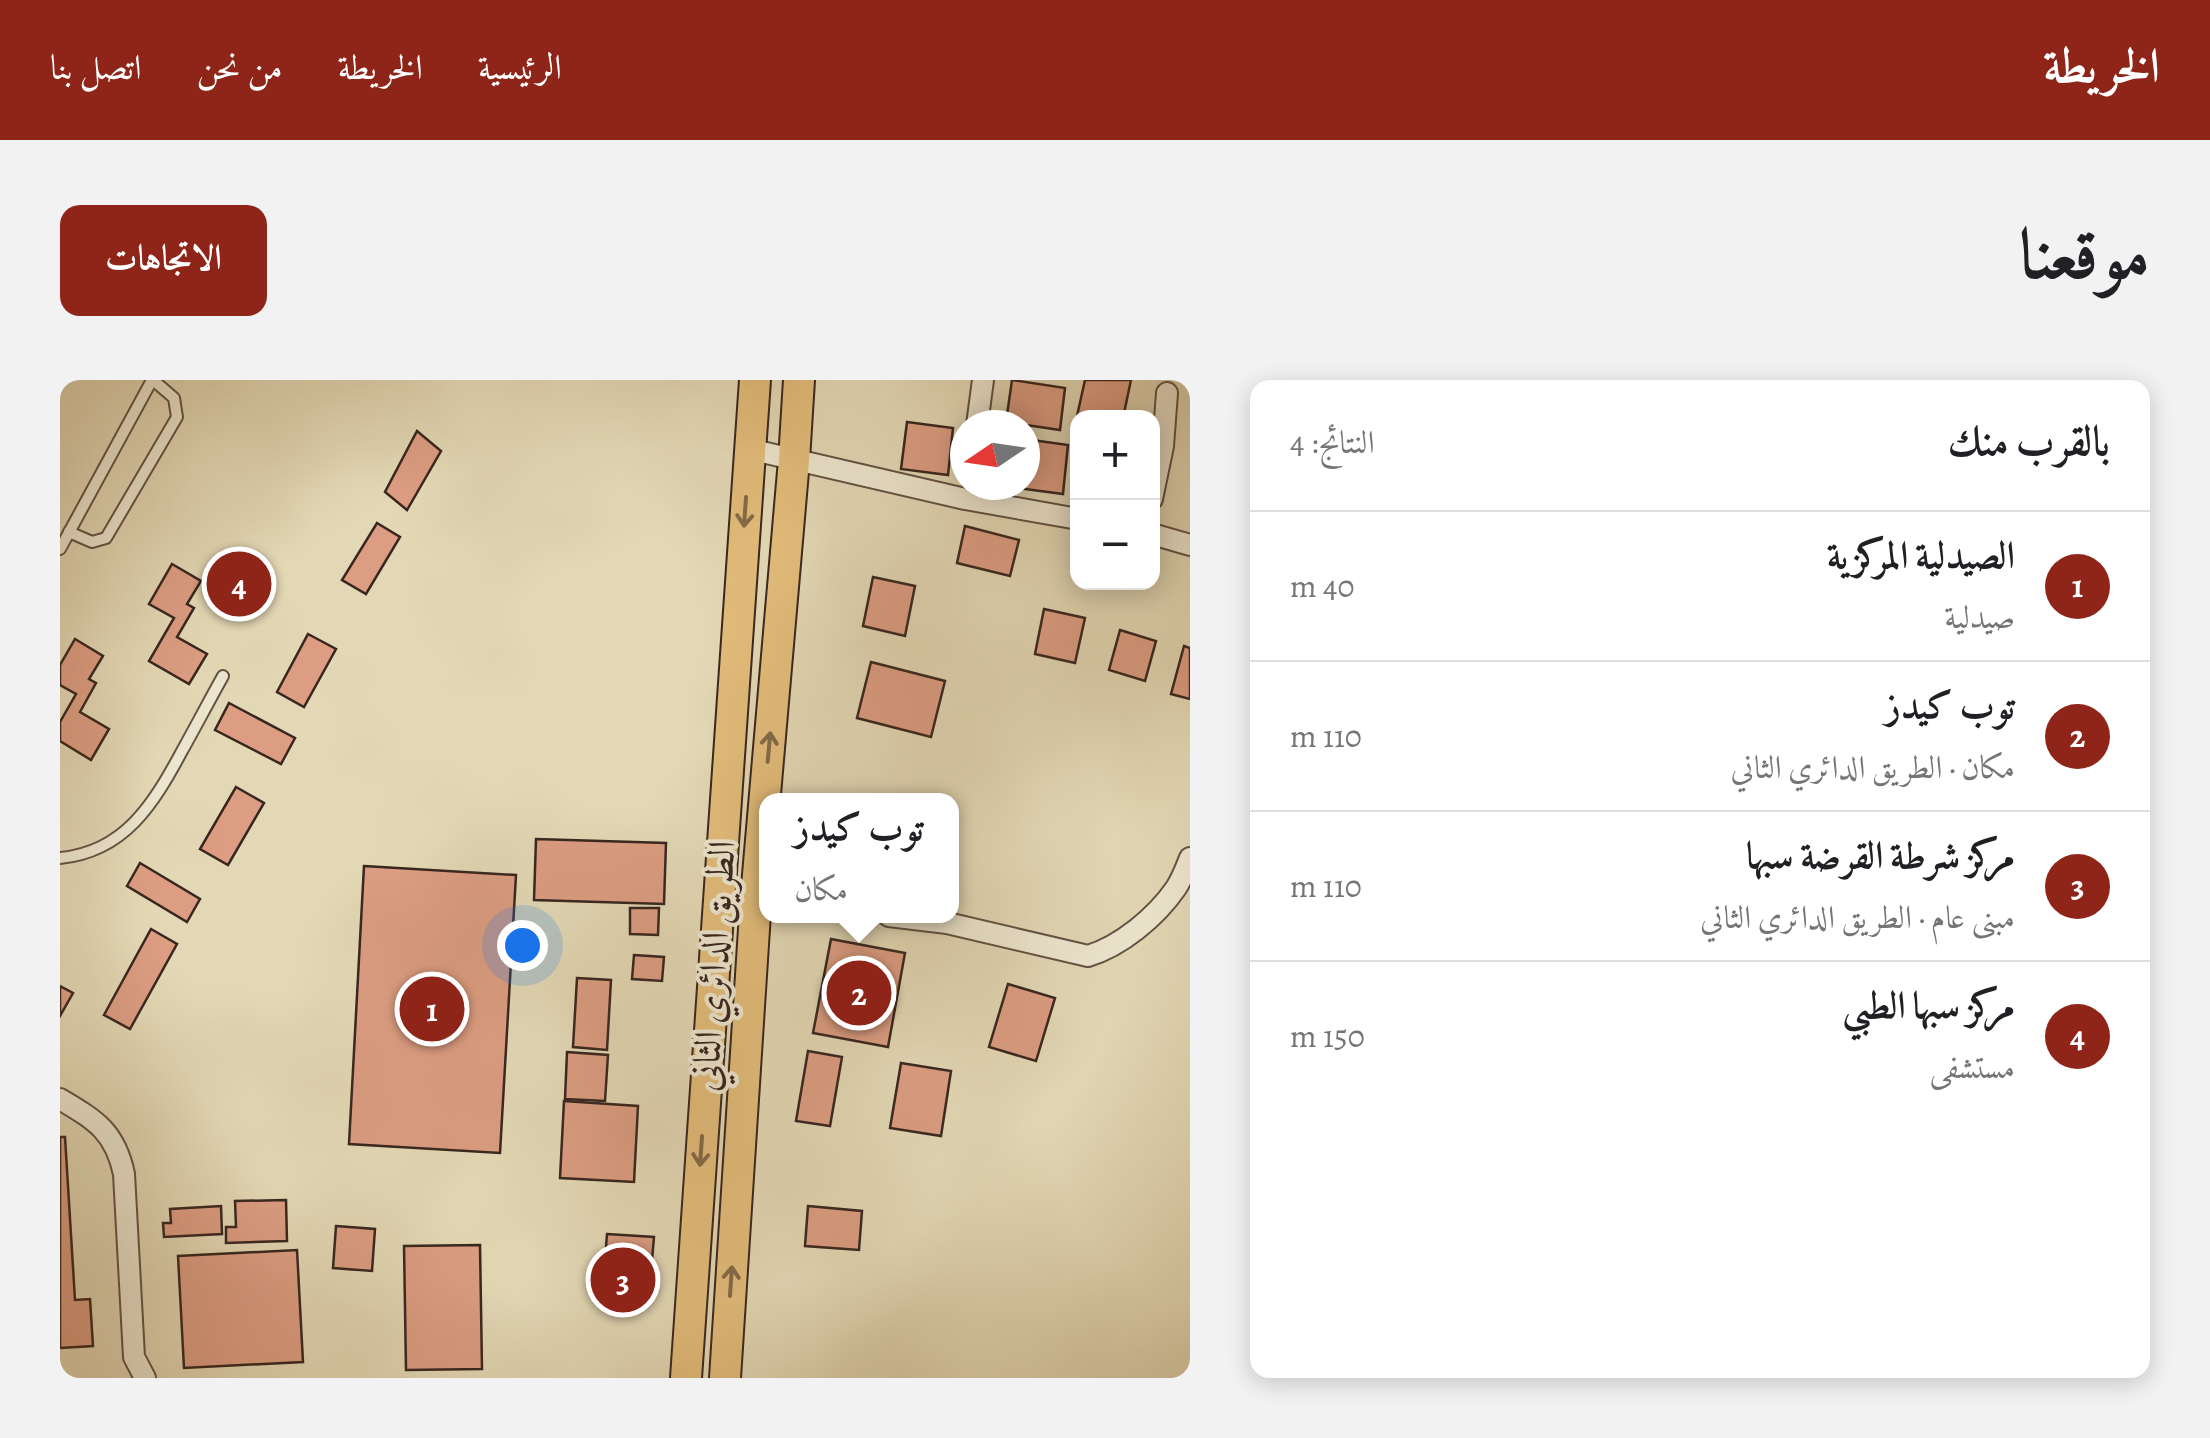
<!DOCTYPE html>
<html lang="ar">
<meta charset="utf-8">
<style>
body{margin:0;font-family:Alegreya,Amiri,serif;background:#f2f2f2;color:#202124;direction:rtl}
.controls{position:absolute;right:30px;top:30px;display:grid;overflow:hidden;border-radius:20px;box-shadow:0 5px 25px #0003}
.controls button{width:90px;height:90px;display:grid;place-items:center;padding:0;border:0;border-bottom:2px solid #e0e0e0;background:#fff;color:#202124;font:50px sans-serif}
.compass{position:absolute;left:890px;top:30px;width:90px;height:90px;border-radius:50%;background:#fff;box-shadow:0 5px 25px #0003;rotate:257deg}
.you{position:absolute;left:462px;top:565px;width:35px;height:35px;margin:-25px;border:8px solid #fff;border-radius:50%;background:#1a73e8;box-shadow:0 0 0 15px #1a73e833}
.badge{display:grid;place-items:center;width:65px;height:65px;border-radius:50%;background:#8f2418;color:#fff;font-size:32px;font-weight:700}
.pin{position:absolute;translate:-50% -50%;border:5px solid #fff;box-shadow:0 2px 10px #0006}
.popup{position:absolute;left:699px;top:413px;width:200px;height:130px;box-sizing:border-box;display:grid;place-content:center;border-radius:20px;background:#fff;filter:drop-shadow(0 2px 8px #0005);font-size:32px;white-space:nowrap;color:#757577}
.popup b{font-size:38px;color:#202124}
.popup::after{content:'';position:absolute;left:50%;top:100%;margin-left:-20px;border:20px solid transparent;border-top-color:#fff}
.list{margin:0;padding:0;list-style:none}
h2{display:flex;justify-content:space-between;align-items:center;height:130px;margin:0;padding:0 40px;font-size:42px}
h2 small{font-size:32px;font-weight:400;color:#757577}
.list li{display:grid;grid-template-columns:65px 1fr auto;gap:30px;align-items:center;box-sizing:border-box;height:150px;padding:0 40px;border-top:2px solid #e0e0e0}
.list b{display:block;font-size:38px;white-space:nowrap}
.list p{margin:0;font-size:32px;white-space:nowrap;color:#757577}
.list em{font-size:32px;font-style:normal;color:#757577}
.map{position:relative;flex:none;width:1130px;height:998px;overflow:hidden;direction:ltr;border-radius:20px}
header{display:flex;align-items:center;gap:60px;box-sizing:border-box;height:140px;padding:0 50px;background:#8f2418;color:#fff}
header strong{font-size:48px}
nav{display:flex;gap:55px;margin-inline-start:auto;font-size:35px}
.intro{display:flex;align-items:center;justify-content:space-between;box-sizing:border-box;height:240px;padding:0 60px}
h1{margin:0;font-size:70px}
.button{padding:25px 45px;border-radius:20px;background:#8f2418;color:#fff;font-size:35px;font-weight:700}
main{display:flex;gap:60px;padding:0 60px}
aside{flex:1;background:#fff;border-radius:20px;box-shadow:0 5px 25px #0003}
.map>svg:first-child{display:block}
</style>
<header>
<strong>الخريطة</strong>
<nav><a>الرئيسية</a><a>الخريطة</a><a>من نحن</a><a>اتصل بنا</a></nav>
</header>
<div class="intro"><h1>موقعنا</h1><a class="button">الاتجاهات</a></div>
<main>
<aside>
<h2>بالقرب منك<small>النتائج: 4</small></h2>
<ul class="list">
<li><span class="badge">1</span><div><b>الصيدلية المركزية</b><p>صيدلية</p></div><em>40 m</em></li>
<li><span class="badge">2</span><div><b>توب كيدز</b><p>مكان · الطريق الدائري الثاني</p></div><em>110 m</em></li>
<li><span class="badge">3</span><div><b>مركز شرطة القرضة سبها</b><p>مبنى عام · الطريق الدائري الثاني</p></div><em>110 m</em></li>
<li><span class="badge">4</span><div><b>مركز سبها الطبي</b><p>مستشفى</p></div><em>150 m</em></li>
</ul>
</aside>
<div class="map">
<svg width="1130" height="998" viewBox="0 0 1130 998">
<rect width="100%" height="100%" fill="#e3d8b5"/>
<filter id="stains"><feTurbulence type="fractalNoise" baseFrequency=".002" numOctaves="4"/><feColorMatrix values="0 0 0 0 .2 0 0 0 0 .09 0 0 0 0 .02 0 0 0 .5 -.17"/></filter>
<radialGradient id="worn" r=".72"><stop offset=".6" stop-color="#630" stop-opacity="0"/><stop offset="1" stop-color="#630" stop-opacity=".3"/></radialGradient>
<g fill="#dc9d82" stroke="#38261f" stroke-width="2.5">
<polygon points="952,0 1005,8 1000,50 946,42"/>
<polygon points="1025,0 1071,0 1063,38 1017,36"/>
<polygon points="847,42 893,48 888,95 841,89"/>
<polygon points="357,51 381,71 347,130 325,112"/>
<polygon points="965,59 1008,65 1003,114 942,106 965,105"/>
<polygon points="317,143 340,157 306,214 282,200"/>
<polygon points="905,146 959,160 950,196 897,183"/>
<polygon points="112,184 141,201 127,224 134,228 117,257 147,274 129,304 89,281 114,238 89,224"/>
<polygon points="813,197 855,206 845,256 803,246"/>
<polygon points="984,229 1025,238 1015,283 975,274"/>
<polygon points="1060,250 1096,261 1085,301 1049,290"/>
<polygon points="248,254 276,269 244,327 217,312"/>
<polygon points="15,259 43,276 29,299 36,303 20,332 49,349 31,380 0,361 0,342 16,314 0,305 0,285"/>
<polygon points="1124,266 1130,268 1130,319 1111,314"/>
<polygon points="811,282 885,301 871,357 797,338"/>
<polygon points="169,323 235,358 221,384 155,350"/>
<polygon points="176,407 204,423 168,485 140,469"/>
<polygon points="476,459 606,463 604,524 474,520"/>
<polygon points="80,483 140,519 127,542 67,506"/>
<polygon points="304,486 456,495 440,773 289,764"/>
<polygon points="570,528 599,528 598,555 570,554"/>
<polygon points="91,549 117,564 70,649 44,635"/>
<polygon points="771,559 845,573 828,667 753,653"/>
<polygon points="574,575 604,577 602,601 572,599"/>
<polygon points="517,598 551,600 547,670 513,667"/>
<polygon points="948,604 995,618 976,681 929,667"/>
<polygon points="0,606 13,613 0,636"/>
<polygon points="748,671 782,677 770,746 736,741"/>
<polygon points="507,672 548,675 545,721 505,719"/>
<polygon points="841,683 891,691 881,756 830,748"/>
<polygon points="504,721 578,726 574,802 500,798"/>
<polygon points="0,757 5,757 15,920 30,919 33,966 0,968"/>
<polygon points="226,820 227,861 166,863 166,847 176,847 175,821"/>
<polygon points="161,826 162,854 104,857 103,843 111,843 110,829"/>
<polygon points="748,826 802,831 799,870 745,866"/>
<polygon points="276,846 315,849 312,891 273,888"/>
<polygon points="547,854 594,857 588,926 555,924 555,920 542,919"/>
<polygon points="420,865 422,989 346,990 344,866"/>
<polygon points="237,870 243,982 124,988 118,876"/>
</g>
<g fill="none" stroke-linecap="round" stroke-linejoin="round">
<defs>
<g id="lane">
<polyline points="9,152 32,162 46,158 117,37 114,18 93,0"/>
<polyline points="0,169 92,0"/>
<path d="M0,478C65,472 94,423 122,371C136,346 149,321 163,296"/>
</g>
<g id="street">
<polyline points="917,45 923,0"/>
<polyline points="689,69 905,119 1018,139"/>
<polyline points="1092,119 1103,66 1107,13"/>
<polyline points="1092,154 1130,165"/>
<path d="M829,536L887,543L1028,576C1061,566 1096,537 1116,508C1122,499 1126,488 1130,478"/>
<path d="M0,719C35,740 55,751 64,794L74,977L85,998"/>
</g>
<g id="primary">
<polyline points="626,998 695,0"/>
<polyline points="665,998 696,518 734,80 739,0"/>
</g>
</defs>
<use href="#lane" stroke="#635244" stroke-width="14"/>
<use href="#street" stroke="#635244" stroke-width="24"/>
<use href="#primary" stroke="#38261f" stroke-width="34"/>
<use href="#lane" stroke="#ede6cf" stroke-width="10"/>
<use href="#street" stroke="#ede6cf" stroke-width="20"/>
<use href="#primary" stroke="#e2bc7a" stroke-width="30"/>
</g>
<defs><path id="oneway-shaft" d="M-6 0H5M1.5-3L5.5 0L1.5 3" fill="none" stroke-width="1.6" stroke-linecap="round" stroke-linejoin="round" transform="scale(2.5)"/></defs>
<g stroke="#846a48">
<use href="#oneway-shaft" transform="translate(685 132) rotate(94)"/>
<use href="#oneway-shaft" transform="translate(709 367) rotate(-85)"/>
<use href="#oneway-shaft" transform="translate(641 771) rotate(94)"/>
<use href="#oneway-shaft" transform="translate(671 901) rotate(-86)"/>
</g>
<g text-anchor="middle" dominant-baseline="central" stroke-width="8" stroke-linejoin="round" paint-order="stroke">
<g font-size="38" fill="#38261f" stroke="#ede6cf">
<text transform="translate(653 586) rotate(-86)">الطريق الدائري الثاني</text>
</g>
</g>
<rect width="100%" height="100%" filter="url(#stains)"/>
<rect width="100%" height="100%" fill="url(#worn)"/>
</svg>
<div class="controls">
<button>+</button>
<button>−</button>
</div>
<svg class="compass" viewBox="-18 -18 36 36"><path d="M0-13l5 13h-10z" fill="#e53935"/><path d="M0 13l5-13h-10z" fill="#757577"/></svg>
<div class="you"></div>
<div class="pin badge" style="left:372px;top:629px">1</div>
<div class="pin badge" style="left:799px;top:613px">2</div>
<div class="popup"><b>توب كيدز</b>مكان</div>
<div class="pin badge" style="left:563px;top:900px">3</div>
<div class="pin badge" style="left:179px;top:204px">4</div>
</div>
</main>
